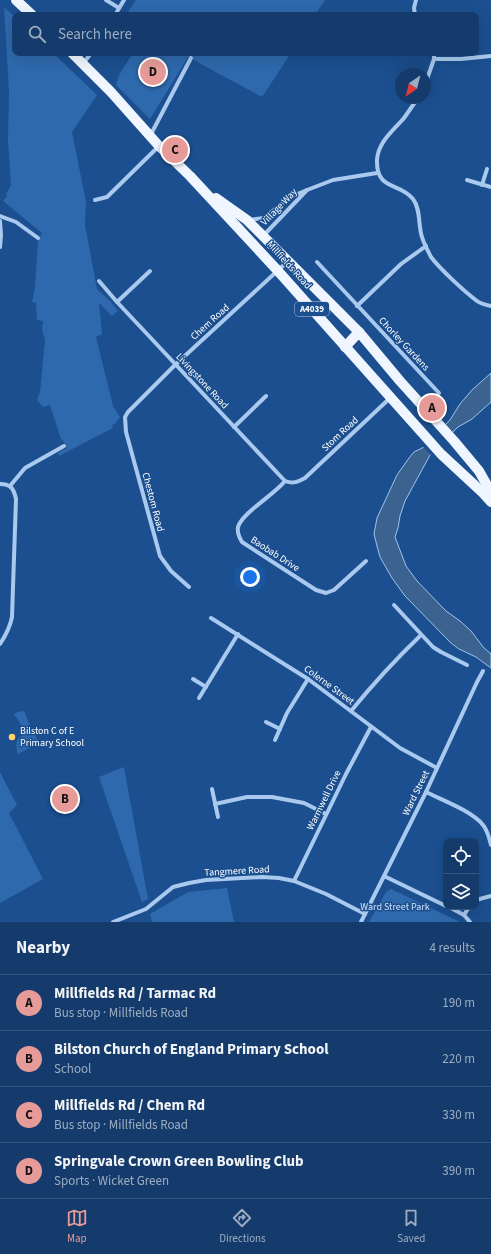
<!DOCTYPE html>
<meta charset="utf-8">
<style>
body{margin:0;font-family:"Source Sans 3",sans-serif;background:#1d4271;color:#f1f3f6}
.controls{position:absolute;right:12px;bottom:12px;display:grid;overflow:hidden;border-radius:8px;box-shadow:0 4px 16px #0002}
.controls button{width:36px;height:36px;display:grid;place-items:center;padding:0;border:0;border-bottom:1px solid #33557e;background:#143b6b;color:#f1f3f6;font:20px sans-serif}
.compass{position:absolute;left:395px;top:68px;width:36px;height:36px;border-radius:50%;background:#143b6b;box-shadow:0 4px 16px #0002;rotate:215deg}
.you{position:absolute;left:250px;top:577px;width:14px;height:14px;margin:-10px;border:3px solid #fff;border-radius:50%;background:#1a73e8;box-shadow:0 0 0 6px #1a73e833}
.badge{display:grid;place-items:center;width:26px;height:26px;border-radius:50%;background:#e69b98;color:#111;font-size:13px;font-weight:700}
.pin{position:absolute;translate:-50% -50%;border:2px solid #fff;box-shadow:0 1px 4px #0006}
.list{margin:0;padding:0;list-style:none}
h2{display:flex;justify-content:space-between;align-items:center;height:52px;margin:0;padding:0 16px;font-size:17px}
h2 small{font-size:13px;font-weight:400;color:#9dadc1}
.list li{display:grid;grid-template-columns:26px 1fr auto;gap:12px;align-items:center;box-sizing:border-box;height:56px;padding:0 16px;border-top:1px solid #33557e}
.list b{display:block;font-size:15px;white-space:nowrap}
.list p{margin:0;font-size:13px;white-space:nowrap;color:#9dadc1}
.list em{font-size:13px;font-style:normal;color:#9dadc1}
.icon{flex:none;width:22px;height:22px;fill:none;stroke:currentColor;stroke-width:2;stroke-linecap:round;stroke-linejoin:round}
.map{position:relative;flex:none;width:491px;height:922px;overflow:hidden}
.search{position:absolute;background:#143b6b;box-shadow:0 4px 16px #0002;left:12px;right:12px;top:12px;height:44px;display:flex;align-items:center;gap:10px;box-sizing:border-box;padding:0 14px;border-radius:8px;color:#9dadc1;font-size:15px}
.sheet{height:276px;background:#143b6b}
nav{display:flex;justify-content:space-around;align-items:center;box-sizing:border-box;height:56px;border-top:1px solid #33557e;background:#143b6b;font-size:11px;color:#9dadc1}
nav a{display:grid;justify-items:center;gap:2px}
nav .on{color:#e69b98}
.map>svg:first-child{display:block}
</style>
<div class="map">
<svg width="491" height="922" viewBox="0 0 491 922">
<rect width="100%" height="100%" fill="#1b4f8f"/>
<g fill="#2e69ad">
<polygon points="136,0 325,0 315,15 126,15"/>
<polygon points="4,7 15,17 15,53 53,53 97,95 72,132 86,202 85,225 97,289 110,301 118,311 112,316 99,303 102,334 96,337 113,406 120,417 116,423 112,425 113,428 59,456 58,453 67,448 62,439 61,439 50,405 43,407 37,400 40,392 45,340 42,329 43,321 37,320 36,303 32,302 35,288 38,241 42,233 3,201 7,196 6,194 11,185 8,141 9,91"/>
<polygon points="133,53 291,53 262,97 188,57 150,119 116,85 119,75"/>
<polygon points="24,711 30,725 23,728 14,714 18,712"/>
<path d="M33,730L39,743L18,754C13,738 20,736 33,730Z"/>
<polygon points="124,767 148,899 142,902 99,777"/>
<polygon points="0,772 17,805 9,813 43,879 0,903"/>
<polygon points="227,888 234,922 152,922 150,914 188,892"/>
<polygon points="391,889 460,922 369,922 386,892"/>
</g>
<polygon fill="#3c6290" stroke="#9cc4f0" points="491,373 491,402 472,419 458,427 430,455 405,501 400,516 398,528 395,537 406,566 417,581 446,611 460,621 471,631 484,648 491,654 491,668 476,657 459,649 451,643 405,596 392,578 380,557 377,546 374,534 377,518 397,475 409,458 414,452 424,447 450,420 460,404 472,390"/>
<polygon fill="#1b4f8f" points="445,423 454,434 432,456 422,446"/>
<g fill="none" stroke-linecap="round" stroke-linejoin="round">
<g stroke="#a9c9ee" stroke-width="4">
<polyline points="106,0 119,8"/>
<polyline points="115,15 124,0"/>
<polyline points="415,15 414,8 416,0"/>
<polyline points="434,59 461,59 491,56"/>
<polyline points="83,64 91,53"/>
<polyline points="425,85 434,59 434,53"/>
<path d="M418,98C413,105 409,111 404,118C393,131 378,142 377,160C376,191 400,182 413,199C421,209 418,226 422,237C424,244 428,251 431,257C440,269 465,292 477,301C481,304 486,305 491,306"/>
<polyline points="150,136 191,58"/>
<polyline points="467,180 491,187"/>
<polyline points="482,185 487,169"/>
<polyline points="307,190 333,180 377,173 378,172"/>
<polyline points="95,200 107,197 159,146"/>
<polyline points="0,216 16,222 38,238"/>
<polyline points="249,220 264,218 290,197 307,190 263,236"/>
<polyline points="0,221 1,235 0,247"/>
<polyline points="317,262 439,393"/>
<path d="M99,281L117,302L285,481C293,484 298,482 305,478L390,398"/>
<polyline points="117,302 150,271"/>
<polyline points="357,306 401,264 426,246"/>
<polyline points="234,427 266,396"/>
<path d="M285,481C274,495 243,512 238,527C237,532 239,537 242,542L316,590L326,593L334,590L366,561"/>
<path d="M0,484C11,484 14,489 16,499L12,617C10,627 6,635 0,644"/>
<polyline points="10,486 25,468 64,446"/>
<polyline points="189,587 171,571 160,556 126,432 125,417 128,412 175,365 287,262"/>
<polyline points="394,605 433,647 441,652 467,665"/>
<polyline points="211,618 308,679 400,748 437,768"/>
<polyline points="193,679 206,687"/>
<polyline points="199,698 238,634"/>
<path d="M351,711C373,684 396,659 421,635"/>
<polyline points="266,722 280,729"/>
<polyline points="275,740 287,713 308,679"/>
<polyline points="212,789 218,817"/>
<path d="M426,792C442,800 472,811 483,825C488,831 489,838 491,845"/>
<polyline points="215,804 247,797 272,797 304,803 326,814"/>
<polyline points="384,876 446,906"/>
<polyline points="294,881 346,774 371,727"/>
<polyline points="476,900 491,896"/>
<polyline points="449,907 464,915 470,922"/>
<polyline points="464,915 469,907"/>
<polyline points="113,922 146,909 173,887 189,883 206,880 262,877 279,878 294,881 326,894 365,914"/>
<polyline points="361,922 426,792 477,682 483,671"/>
</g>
<g stroke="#f0f6ff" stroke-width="10">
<polyline points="16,0 32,15"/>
<polyline points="72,53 111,92 159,146 190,176 278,271 441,454 482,492 491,502"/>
<polyline points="216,198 247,220 359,332 400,381 454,441 479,471 491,492"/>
<polyline points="345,347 359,332"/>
</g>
</g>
<circle fill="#ffd166" stroke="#1b4f8f" stroke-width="1.5" cx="12" cy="737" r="4"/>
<g text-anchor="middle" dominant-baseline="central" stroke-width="3" stroke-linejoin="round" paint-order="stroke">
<rect fill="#1b4f8f" stroke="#bbcadd" stroke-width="1" x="295" y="302" width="34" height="14" rx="3"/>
<g font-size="9" font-weight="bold" fill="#fff">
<text x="312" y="309">A4039</text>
</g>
<g font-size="10" fill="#fff" stroke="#1b4f8f">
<text transform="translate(279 207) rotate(-46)">Village Way</text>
<text transform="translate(289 265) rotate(48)">Millfields Road</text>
<text transform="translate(210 322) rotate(-42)">Chem Road</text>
<text transform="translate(404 344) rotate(47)">Chorley Gardens</text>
<text transform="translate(202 381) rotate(47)">Livingstone Road</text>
<text transform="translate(340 434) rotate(-43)">Stom Road</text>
<text transform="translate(153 502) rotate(75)">Chestom Road</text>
<text transform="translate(275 554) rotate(33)">Baobab Drive</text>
<text transform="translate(329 685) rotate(36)">Colerne Street</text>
<text transform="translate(416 793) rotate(-64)">Ward Street</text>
<text transform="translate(324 800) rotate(-64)">Warmwell Drive</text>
<text transform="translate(237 871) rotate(-3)">Tangmere Road</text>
</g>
<g font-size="10" fill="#fff" stroke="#1b4f8f" text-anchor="start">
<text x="20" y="731">Bilston C of E<tspan x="20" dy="12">Primary School</tspan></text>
</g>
<g font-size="10" fill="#cfe3fa" stroke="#1b4f8f">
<text x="395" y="907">Ward Street Park</text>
</g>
</g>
</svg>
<div class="controls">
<button><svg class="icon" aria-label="locate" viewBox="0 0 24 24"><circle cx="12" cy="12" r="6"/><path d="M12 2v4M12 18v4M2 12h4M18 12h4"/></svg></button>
<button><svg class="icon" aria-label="layers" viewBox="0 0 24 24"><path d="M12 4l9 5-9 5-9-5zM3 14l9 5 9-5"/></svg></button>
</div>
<svg class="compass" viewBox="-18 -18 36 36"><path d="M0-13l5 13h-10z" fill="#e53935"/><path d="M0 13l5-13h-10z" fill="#9dadc1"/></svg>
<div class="you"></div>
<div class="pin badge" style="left:432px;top:408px">A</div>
<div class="pin badge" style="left:65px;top:799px">B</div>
<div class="pin badge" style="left:175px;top:150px">C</div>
<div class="pin badge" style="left:153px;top:72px">D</div>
<div class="search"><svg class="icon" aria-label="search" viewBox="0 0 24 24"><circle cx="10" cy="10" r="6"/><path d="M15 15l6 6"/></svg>Search here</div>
</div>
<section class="sheet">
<h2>Nearby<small>4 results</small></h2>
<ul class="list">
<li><span class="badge">A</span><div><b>Millfields Rd / Tarmac Rd</b><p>Bus stop · Millfields Road</p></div><em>190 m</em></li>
<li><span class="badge">B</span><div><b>Bilston Church of England Primary School</b><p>School</p></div><em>220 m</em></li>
<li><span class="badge">C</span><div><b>Millfields Rd / Chem Rd</b><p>Bus stop · Millfields Road</p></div><em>330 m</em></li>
<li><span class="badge">D</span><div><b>Springvale Crown Green Bowling Club</b><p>Sports · Wicket Green</p></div><em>390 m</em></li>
</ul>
</section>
<nav>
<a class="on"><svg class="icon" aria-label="map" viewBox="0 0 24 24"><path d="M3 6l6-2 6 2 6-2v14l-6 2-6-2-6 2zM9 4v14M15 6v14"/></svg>Map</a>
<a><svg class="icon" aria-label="directions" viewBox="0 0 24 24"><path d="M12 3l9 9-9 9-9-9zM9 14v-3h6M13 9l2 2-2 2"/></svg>Directions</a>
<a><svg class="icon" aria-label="saved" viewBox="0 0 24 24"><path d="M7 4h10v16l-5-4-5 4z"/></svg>Saved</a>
</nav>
